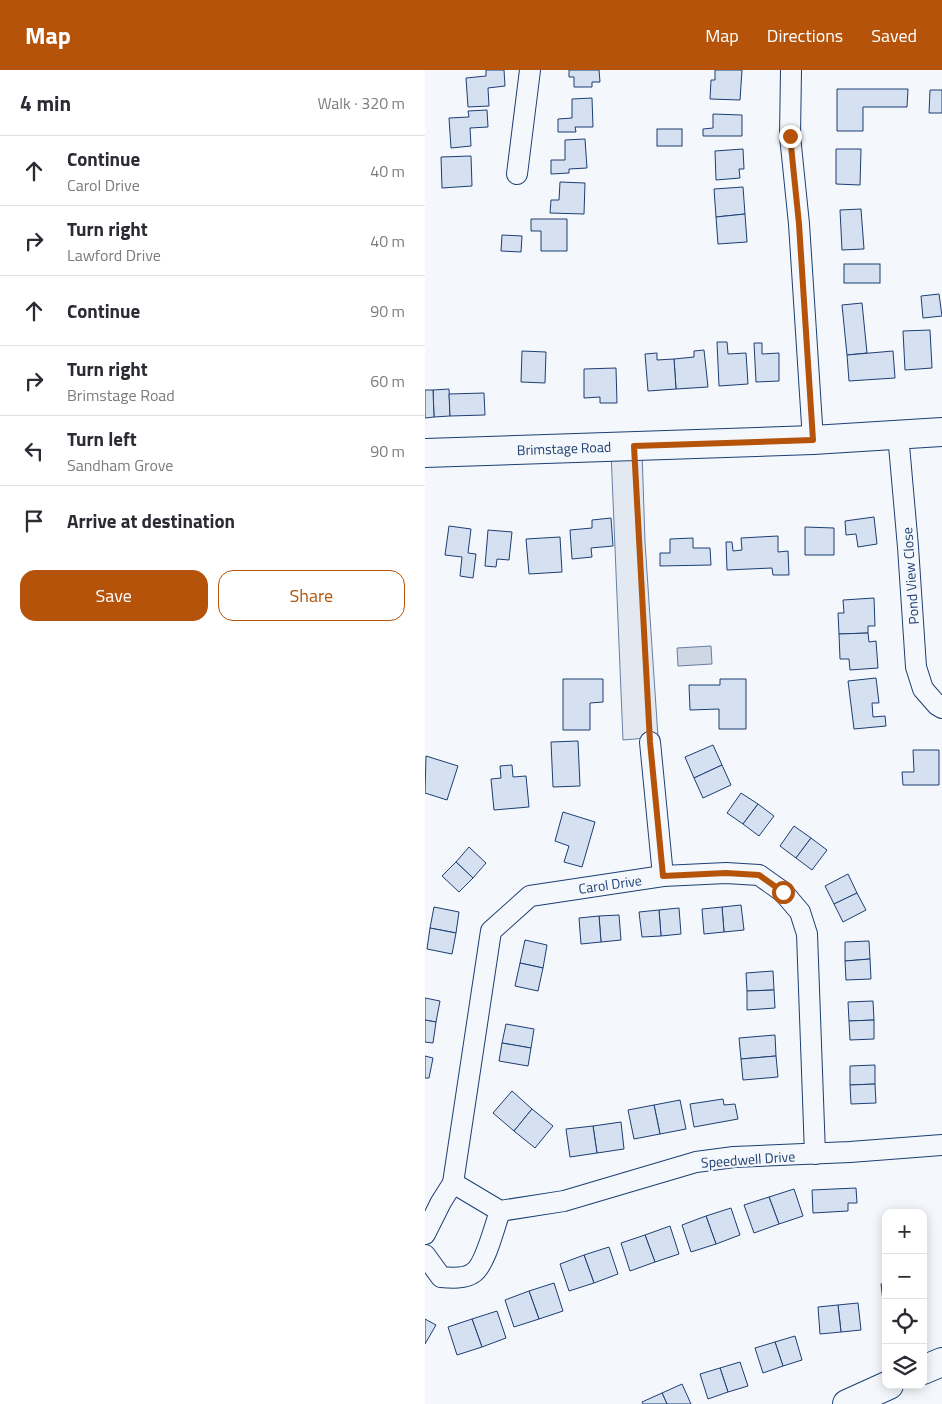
<!DOCTYPE html>
<meta charset="utf-8">
<style>
body{margin:0;font-family:"Titillium Web",sans-serif;background:#f2f2f3;color:#2b2b33}
.controls{position:absolute;right:15px;bottom:15px;display:grid;overflow:hidden;border-radius:10px;box-shadow:0 2px 12px #0003}
.controls button{width:45px;height:45px;display:grid;place-items:center;padding:0;border:0;border-bottom:1px solid #e1e1e2;background:#fff;color:#2b2b33;font:25px sans-serif}
.stop{position:absolute;width:15px;height:15px;margin:-11px;border:4px solid #b45309;border-radius:50%;background:#fff}
.stop.end{background:#b45309;border-color:#fff;box-shadow:0 1px 5px #0008}
.list{margin:0;padding:0;list-style:none}
h2{display:flex;justify-content:space-between;align-items:center;height:65px;margin:0;padding:0 20px;font-size:21px}
h2 small{font-size:16px;font-weight:400;color:#7c7c81}
.list li{display:grid;grid-template-columns:32px 1fr auto;gap:15px;align-items:center;box-sizing:border-box;height:70px;padding:0 20px;border-top:1px solid #e1e1e2}
.list b{display:block;font-size:19px;white-space:nowrap}
.list p{margin:0;font-size:16px;white-space:nowrap;color:#7c7c81}
.list em{font-size:16px;font-style:normal;color:#7c7c81}
.actions{display:flex;gap:10px;padding:15px 20px}
.actions a{flex:1;padding:11px 0;border:1px solid #b45309;border-radius:15px;text-align:center;font-size:18px;color:#b45309}
.actions .main{background:#b45309;color:#fff}
.icon{flex:none;width:28px;height:28px;fill:none;stroke:currentColor;stroke-width:2;stroke-linecap:round;stroke-linejoin:round}
.map{position:relative;flex:none;width:517px;height:1334px;overflow:hidden}
header{display:flex;align-items:center;gap:30px;box-sizing:border-box;height:70px;padding:0 25px;background:#b45309;color:#fff}
header strong{font-size:24px}
nav{display:flex;gap:28px;margin-inline-start:auto;font-size:18px}
main{display:flex}
aside{flex:1;background:#fff}
.map>svg:first-child{display:block}
</style>
<header>
<strong>Map</strong>
<nav><a>Map</a><a>Directions</a><a>Saved</a></nav>
</header>
<main>
<aside>
<h2>4 min<small>Walk · 320 m</small></h2>
<ul class="list">
<li><svg class="icon" aria-label="ahead" viewBox="0 0 24 24"><path d="M12 20V5M6 11l6-6 6 6"/></svg><div><b>Continue</b><p>Carol Drive</p></div><em>40 m</em></li>
<li><svg class="icon" aria-label="right" viewBox="0 0 24 24"><path d="M7 20v-9h11M14 6l5 5-5 5"/></svg><div><b>Turn right</b><p>Lawford Drive</p></div><em>40 m</em></li>
<li><svg class="icon" aria-label="ahead" viewBox="0 0 24 24"><path d="M12 20V5M6 11l6-6 6 6"/></svg><div><b>Continue</b></div><em>90 m</em></li>
<li><svg class="icon" aria-label="right" viewBox="0 0 24 24"><path d="M7 20v-9h11M14 6l5 5-5 5"/></svg><div><b>Turn right</b><p>Brimstage Road</p></div><em>60 m</em></li>
<li><svg class="icon" aria-label="left" viewBox="0 0 24 24"><path d="M17 20v-9H6M10 6l-5 5 5 5"/></svg><div><b>Turn left</b><p>Sandham Grove</p></div><em>90 m</em></li>
<li><svg class="icon" aria-label="arrive" viewBox="0 0 24 24"><path d="M6 21V4h12l-3 4 3 4H6"/></svg><div><b>Arrive at destination</b></div></li>
</ul>
<div class="actions"><a class="main">Save</a><a>Share</a></div>
</aside>
<div class="map">
<svg width="517" height="1334" viewBox="0 0 517 1334">
<rect width="100%" height="100%" fill="#f4f7fb"/>
<polygon fill="#e3e9f0" stroke="#687fa3" points="217,381 220,472 233,667 198,670 186,382"/>
<polygon fill="#cfd7e4" stroke="#687fa3" points="286,576 287,594 253,596 252,578"/>
<g fill="#d5e0f0" stroke="#1d3f73">
<polygon points="61,0 79,0 80,16 63,18 64,36 43,37 41,8 61,6"/>
<polygon points="144,0 174,0 175,12 167,12 167,17 149,17 149,7 144,7"/>
<polygon points="290,0 317,0 315,30 285,29 286,10 290,10"/>
<polygon points="412,19 483,19 482,37 438,37 438,61 412,61"/>
<polygon points="505,20 517,20 517,43 504,43"/>
<polygon points="167,28 168,57 150,57 151,62 133,62 133,49 147,48 147,29"/>
<polygon points="62,40 63,57 45,58 46,76 26,78 24,48 44,47 43,41"/>
<polygon points="288,44 317,45 317,66 278,66 278,59 288,58"/>
<rect x="232" y="59" width="25" height="17"/>
<polygon points="160,69 162,98 144,99 144,103 126,104 126,90 140,90 140,70"/>
<polygon points="318,79 319,99 314,99 315,108 291,110 290,81"/>
<polygon points="411,79 436,79 435,115 411,114"/>
<polygon points="46,86 47,116 17,118 16,87"/>
<polygon points="135,112 160,113 159,144 125,143 126,130 134,130"/>
<polygon points="318,117 320,144 291,147 289,119"/>
<polygon points="436,139 439,179 417,180 415,140"/>
<polygon points="320,144 322,172 293,174 291,147"/>
<polygon points="106,149 142,149 142,181 116,181 116,161 106,161"/>
<polygon points="77,165 97,166 96,182 76,181"/>
<rect x="419" y="194" width="36" height="19"/>
<polygon points="514,224 517,246 498,248 496,226"/>
<polygon points="437,233 442,283 422,285 417,235"/>
<polygon points="505,260 507,298 480,300 478,261"/>
<polygon points="292,272 302,272 303,284 321,283 323,314 294,316"/>
<polygon points="329,273 337,273 337,284 354,283 354,311 331,312"/>
<polygon points="279,280 283,317 251,319 249,289 269,287 269,281"/>
<polygon points="97,281 121,282 120,313 96,312"/>
<polygon points="468,281 470,308 424,311 422,285"/>
<polygon points="232,283 232,290 249,289 251,319 223,321 220,284"/>
<polygon points="191,298 192,333 175,333 175,327 159,328 159,299"/>
<polygon points="24,319 25,346 9,347 8,320"/>
<polygon points="0,320 8,320 9,347 0,348"/>
<polygon points="59,323 60,345 25,346 24,324"/>
<polygon points="449,447 452,474 433,477 431,464 421,465 420,451"/>
<polygon points="186,448 188,476 166,478 167,487 147,489 145,460 167,458 167,450"/>
<polygon points="24,456 46,459 43,483 51,484 48,508 35,506 37,487 20,485"/>
<polygon points="380,457 409,458 409,485 380,485"/>
<polygon points="63,460 87,462 84,490 72,489 71,497 60,496"/>
<polygon points="353,466 353,482 363,481 364,505 348,505 347,498 302,500 301,472 307,472 308,481 317,480 316,468"/>
<polygon points="135,467 137,502 104,504 101,469"/>
<polygon points="268,468 268,478 285,478 286,495 235,496 235,483 245,483 245,469"/>
<polygon points="449,528 450,556 443,556 443,563 414,564 413,543 419,543 418,530"/>
<polygon points="443,563 444,572 451,571 453,598 425,600 424,589 415,589 414,564"/>
<polygon points="451,608 454,633 447,633 448,647 460,646 461,656 429,659 423,611"/>
<polygon points="138,609 178,609 178,632 165,633 165,660 138,660"/>
<polygon points="295,609 321,609 321,659 294,659 294,639 265,640 264,615 295,615"/>
<polygon points="153,671 155,716 128,717 126,672"/>
<polygon points="288,675 297,695 269,708 260,687"/>
<polygon points="488,680 514,680 514,715 478,715 477,702 489,702"/>
<polygon points="1,686 33,696 22,730 0,723"/>
<polygon points="87,695 88,707 101,706 104,737 69,740 66,709 76,708 75,696"/>
<polygon points="297,695 306,715 278,728 269,708"/>
<polygon points="316,723 333,734 318,754 302,743"/>
<polygon points="333,734 349,746 334,766 318,754"/>
<polygon points="138,742 170,752 157,797 139,792 144,776 130,771"/>
<polygon points="369,756 386,768 371,788 355,776"/>
<polygon points="386,768 402,780 387,800 371,788"/>
<polygon points="44,777 61,793 48,808 31,792"/>
<polygon points="31,792 48,808 34,822 17,806"/>
<polygon points="423,804 432,823 409,834 400,816"/>
<polygon points="432,823 441,840 418,852 409,834"/>
<polygon points="316,835 319,860 299,862 297,837"/>
<polygon points="9,837 34,842 31,863 5,858"/>
<polygon points="297,837 299,862 279,864 277,839"/>
<polygon points="254,838 256,864 236,866 234,840"/>
<polygon points="234,840 236,866 217,867 214,842"/>
<polygon points="194,845 196,870 176,872 174,846"/>
<polygon points="174,846 176,872 156,874 154,848"/>
<polygon points="5,858 31,863 27,884 2,879"/>
<polygon points="100,870 122,875 118,898 95,893"/>
<polygon points="444,871 445,889 420,891 420,872"/>
<polygon points="445,889 446,909 421,910 420,891"/>
<polygon points="95,893 118,898 113,921 90,916"/>
<polygon points="348,901 349,920 322,921 321,903"/>
<polygon points="349,920 350,938 322,940 322,921"/>
<polygon points="0,928 15,931 11,952 0,950"/>
<polygon points="448,931 449,950 424,951 423,932"/>
<polygon points="0,950 11,952 8,973 0,972"/>
<polygon points="449,950 449,969 425,970 424,951"/>
<polygon points="81,954 109,959 106,978 77,973"/>
<polygon points="350,965 351,986 316,989 314,968"/>
<polygon points="77,973 106,978 103,996 74,991"/>
<polygon points="0,986 8,988 4,1008 0,1008"/>
<polygon points="351,986 353,1007 318,1010 316,989"/>
<polygon points="450,995 450,1014 425,1015 425,996"/>
<polygon points="450,1014 451,1033 426,1034 425,1015"/>
<polygon points="87,1021 107,1039 89,1061 68,1043"/>
<polygon points="298,1029 299,1035 310,1034 313,1049 269,1057 265,1034"/>
<polygon points="255,1030 261,1059 235,1064 229,1035"/>
<polygon points="229,1035 235,1064 209,1069 203,1040"/>
<polygon points="107,1039 128,1056 110,1078 89,1061"/>
<polygon points="196,1052 199,1079 172,1083 168,1056"/>
<polygon points="168,1056 172,1083 145,1087 141,1059"/>
<polygon points="431,1118 432,1133 423,1133 423,1141 388,1143 387,1120"/>
<polygon points="369,1119 378,1146 354,1154 344,1127"/>
<polygon points="344,1127 354,1154 329,1163 319,1135"/>
<polygon points="306,1138 315,1165 291,1174 281,1146"/>
<polygon points="281,1146 291,1174 266,1182 257,1155"/>
<polygon points="245,1156 254,1184 230,1192 220,1165"/>
<polygon points="220,1165 230,1192 205,1201 196,1173"/>
<polygon points="184,1177 193,1204 169,1213 159,1185"/>
<polygon points="159,1185 169,1213 144,1221 135,1194"/>
<polygon points="129,1213 138,1241 114,1249 104,1221"/>
<polygon points="461,1213 461,1240 459,1240 456,1214"/>
<polygon points="104,1221 114,1249 89,1257 80,1230"/>
<polygon points="433,1233 436,1260 416,1262 413,1235"/>
<polygon points="413,1235 416,1262 395,1264 393,1237"/>
<polygon points="72,1241 81,1268 57,1277 47,1249"/>
<polygon points="0,1249 11,1255 0,1274"/>
<polygon points="47,1249 57,1277 32,1285 23,1257"/>
<polygon points="370,1266 377,1290 358,1296 350,1272"/>
<polygon points="350,1272 358,1296 338,1303 330,1278"/>
<polygon points="315,1292 323,1316 303,1322 295,1298"/>
<polygon points="295,1298 303,1322 283,1329 275,1304"/>
<polygon points="257,1314 266,1334 242,1334 237,1323"/>
<polygon points="237,1323 242,1334 218,1334 217,1332"/>
</g>
<g fill="none" stroke-linecap="round" stroke-linejoin="round">
<defs>
<g id="minor">
<polyline points="366,0 365,66 374,154 388,370"/>
<polyline points="92,104 105,0"/>
<polyline points="473,364 483,477 491,597 498,619 512,635 517,638"/>
<polyline points="225,672 238,806"/>
<polyline points="28,1113 75,1141 139,1131 271,1092 309,1087 425,1082 517,1075"/>
<polyline points="0,1164 16,1132 28,1113 66,861 105,826 238,806 301,803 334,805 358,822 375,842 382,864 390,1084"/>
<path d="M0,1185L16,1207C26,1208 40,1209 48,1203C60,1196 70,1155 75,1141"/>
</g>
<g id="primary">
<polyline points="0,383 388,370 517,362"/>
<polyline points="498,1300 517,1292"/>
<polyline points="422,1334 464,1315"/>
</g>
</defs>
<use href="#minor" stroke="#1d3f73" stroke-width="22"/>
<use href="#primary" stroke="#1d3f73" stroke-width="30"/>
<polyline stroke="#5e769c" stroke-width="3" stroke-dasharray="4 2.5" stroke-linecap="butt" points="210,400 224,654"/>
<use href="#minor" stroke="#f4f7fb" stroke-width="20"/>
<use href="#primary" stroke="#f4f7fb" stroke-width="28"/>
</g>
<g fill="none" stroke-linecap="round" stroke-linejoin="round">
<polyline stroke="#b45309" stroke-width="6" points="358,822 334,805 301,803 238,806 225,672 209,376 388,370 374,154 365,66"/>
</g>
<g text-anchor="middle" dominant-baseline="central" stroke-width="4" stroke-linejoin="round" paint-order="stroke">
<g font-size="14" fill="#1d3f73" stroke="#f4f7fb">
<text transform="translate(139 378) rotate(-2)">Brimstage Road</text>
<text transform="translate(485 506) rotate(-94)">Pond View Close</text>
<text transform="translate(185 814) rotate(-8)">Carol Drive</text>
<text transform="translate(323 1089) rotate(-4)">Speedwell Drive</text>
</g>
</g>
</svg>
<div class="controls">
<button>+</button>
<button>−</button>
<button><svg class="icon" aria-label="locate" viewBox="0 0 24 24"><circle cx="12" cy="12" r="6"/><path d="M12 2v4M12 18v4M2 12h4M18 12h4"/></svg></button>
<button><svg class="icon" aria-label="layers" viewBox="0 0 24 24"><path d="M12 4l9 5-9 5-9-5zM3 14l9 5 9-5"/></svg></button>
</div>
<div class="stop" style="left:358px;top:822px"></div>
<div class="stop end" style="left:365px;top:66px"></div>
</div>
</main>
